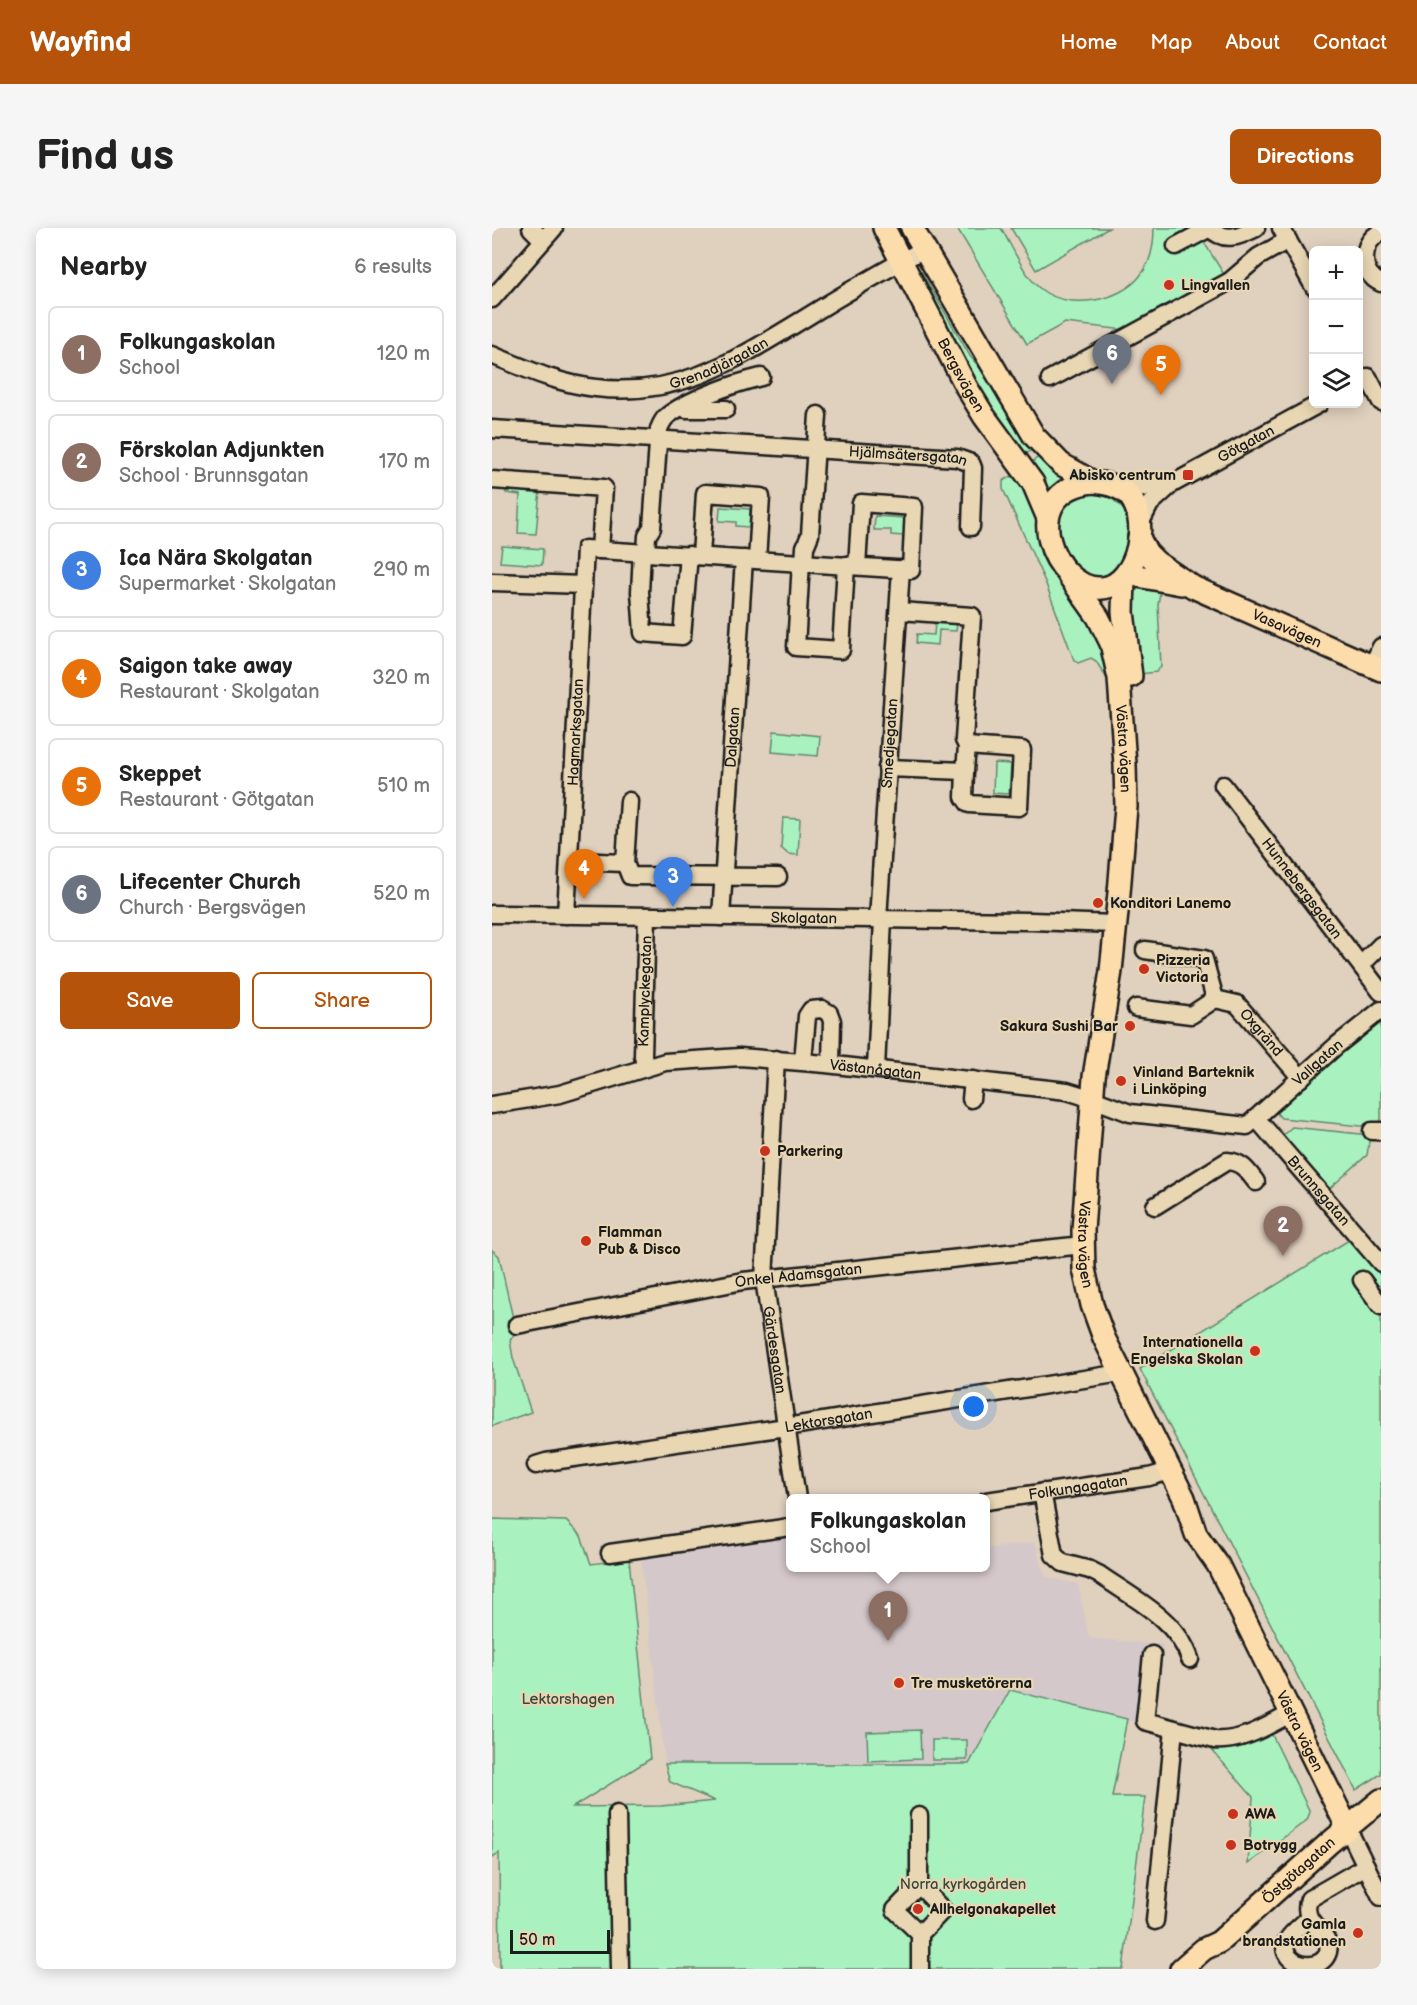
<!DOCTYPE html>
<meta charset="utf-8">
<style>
body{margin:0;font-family:"Balsamiq Sans",sans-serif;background:#f6f6f6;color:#222}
.controls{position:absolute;right:18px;top:18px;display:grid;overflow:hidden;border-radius:9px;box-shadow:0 3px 15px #0003}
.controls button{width:54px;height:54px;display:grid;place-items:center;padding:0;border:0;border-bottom:2px solid #e0e0e0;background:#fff;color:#222;font:30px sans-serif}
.scale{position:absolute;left:18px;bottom:15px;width:100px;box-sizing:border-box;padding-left:6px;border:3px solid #1c1c1c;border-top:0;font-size:16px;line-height:21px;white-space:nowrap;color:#1c1c1c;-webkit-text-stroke:4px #e9d7b4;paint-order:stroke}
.you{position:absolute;left:482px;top:1179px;width:21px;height:21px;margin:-15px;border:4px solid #fff;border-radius:50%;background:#1a73e8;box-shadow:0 0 0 9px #1a73e833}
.badge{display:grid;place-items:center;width:39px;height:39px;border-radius:50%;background:#b45309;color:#fff;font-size:20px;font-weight:700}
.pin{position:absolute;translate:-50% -50px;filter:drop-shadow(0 2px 3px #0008)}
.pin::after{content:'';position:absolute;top:32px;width:21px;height:18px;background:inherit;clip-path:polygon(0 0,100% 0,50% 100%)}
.popup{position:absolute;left:294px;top:1266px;width:204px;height:78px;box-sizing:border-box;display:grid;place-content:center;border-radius:9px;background:#fff;filter:drop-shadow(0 2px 4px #0005);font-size:20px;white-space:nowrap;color:#767676}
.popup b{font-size:22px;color:#222}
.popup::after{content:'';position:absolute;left:50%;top:100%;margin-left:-12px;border:12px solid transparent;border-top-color:#fff}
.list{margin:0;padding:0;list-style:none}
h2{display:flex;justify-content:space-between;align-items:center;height:78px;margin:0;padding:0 24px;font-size:26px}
h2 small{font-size:20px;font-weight:400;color:#767676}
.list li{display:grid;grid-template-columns:39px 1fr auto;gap:18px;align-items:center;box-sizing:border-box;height:96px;margin:0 12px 12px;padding:0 12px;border:2px solid #e0e0e0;border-radius:9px}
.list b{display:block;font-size:22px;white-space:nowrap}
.list p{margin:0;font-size:20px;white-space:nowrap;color:#767676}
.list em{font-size:20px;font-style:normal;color:#767676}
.actions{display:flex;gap:12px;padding:18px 24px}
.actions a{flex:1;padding:14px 0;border:2px solid #b45309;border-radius:9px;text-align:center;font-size:21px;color:#b45309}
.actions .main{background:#b45309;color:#fff}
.icon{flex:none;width:33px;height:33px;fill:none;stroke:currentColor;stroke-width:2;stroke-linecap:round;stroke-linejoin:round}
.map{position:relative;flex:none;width:889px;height:1741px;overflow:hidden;border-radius:9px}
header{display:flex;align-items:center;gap:36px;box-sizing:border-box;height:84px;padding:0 30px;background:#b45309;color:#fff}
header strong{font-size:28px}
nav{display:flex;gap:33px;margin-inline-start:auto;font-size:21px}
.intro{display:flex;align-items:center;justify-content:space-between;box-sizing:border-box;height:144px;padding:0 36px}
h1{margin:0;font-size:42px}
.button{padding:15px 27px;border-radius:9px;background:#b45309;color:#fff;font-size:21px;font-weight:700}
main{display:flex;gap:36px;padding:0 36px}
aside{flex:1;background:#fff;border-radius:9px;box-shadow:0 3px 15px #0003}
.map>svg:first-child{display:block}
</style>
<header>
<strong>Wayfind</strong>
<nav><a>Home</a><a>Map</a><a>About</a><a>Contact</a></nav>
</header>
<div class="intro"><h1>Find us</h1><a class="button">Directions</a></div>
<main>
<aside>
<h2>Nearby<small>6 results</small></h2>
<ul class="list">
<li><span class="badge" style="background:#8d6e63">1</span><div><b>Folkungaskolan</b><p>School</p></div><em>120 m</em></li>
<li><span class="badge" style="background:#8d6e63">2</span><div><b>Förskolan Adjunkten</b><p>School · Brunnsgatan</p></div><em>170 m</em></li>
<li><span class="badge" style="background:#3f7fe0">3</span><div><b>Ica Nära Skolgatan</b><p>Supermarket · Skolgatan</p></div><em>290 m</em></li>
<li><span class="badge" style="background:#e8710a">4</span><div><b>Saigon take away</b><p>Restaurant · Skolgatan</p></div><em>320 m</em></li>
<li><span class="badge" style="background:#e8710a">5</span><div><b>Skeppet</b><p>Restaurant · Götgatan</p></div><em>510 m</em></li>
<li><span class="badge" style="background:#6b7280">6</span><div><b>Lifecenter Church</b><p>Church · Bergsvägen</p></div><em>520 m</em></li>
</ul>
<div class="actions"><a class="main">Save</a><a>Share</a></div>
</aside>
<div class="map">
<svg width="889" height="1741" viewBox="0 0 889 1741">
<rect width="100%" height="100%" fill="#e0d0be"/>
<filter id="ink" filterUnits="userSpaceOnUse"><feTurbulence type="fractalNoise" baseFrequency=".0167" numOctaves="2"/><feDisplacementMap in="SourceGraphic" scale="12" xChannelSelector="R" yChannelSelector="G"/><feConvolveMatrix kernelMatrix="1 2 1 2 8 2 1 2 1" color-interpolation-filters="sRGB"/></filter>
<g filter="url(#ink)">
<polygon fill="#d5c8ca" points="298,1308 298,1340 494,1340 494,1321 544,1314 547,1331 554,1349 586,1356 597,1410 671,1417 663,1499 518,1463 477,1536 173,1536 149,1330"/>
<g fill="#a9f2c0" stroke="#62876e" stroke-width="1.5">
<path d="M465,0H509C520,18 533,50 550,62C576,82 628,74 648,48C659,35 662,16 662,0H695L702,12L708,8L733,48L633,102L573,95L535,116Z"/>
<polygon points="519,0 617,0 544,42"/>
<polygon points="426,42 429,43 478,128 497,151 541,221 530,229 490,173 424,43"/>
<polygon points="548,228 575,252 557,267 536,237"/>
<polygon points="525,245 545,286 549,313 603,394 620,454 617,454 604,433 599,430 586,435 582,432 554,356 511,261 511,253"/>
<polygon points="14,258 48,261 44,306 26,305 28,267 14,265"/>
<path d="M600,265C650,270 647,329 611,350L591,347C576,328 551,300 574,277C582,270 590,266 600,265Z"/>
<polygon points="228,279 258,281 257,299 244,298 244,294 227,293"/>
<polygon points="383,288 413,290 412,308 399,307 399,302 382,302"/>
<polygon points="10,318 51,321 50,337 8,334"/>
<polygon points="654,357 669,358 666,377 669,439 664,444 648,446 639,371 646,360"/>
<polygon points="443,394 465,395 464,403 447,402 446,417 424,415 425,406 442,407"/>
<polygon points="282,503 328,508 326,528 280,524"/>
<polygon points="502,535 519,536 517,566 501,565"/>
<polygon points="291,590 308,591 306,627 296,626 289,620"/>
<polygon points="889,791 889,900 789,890 782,882 846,824"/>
<polygon points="800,899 878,907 875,927 837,961 791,907"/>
<polygon points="857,1012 889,1048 889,1546 864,1562 648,1141"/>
<polygon points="0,1022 7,1028 24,1104 18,1112 21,1130 39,1184 0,1198"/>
<polygon points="0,1291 74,1293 89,1308 99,1336 137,1331 158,1531 81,1579 169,1578 223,1573 178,1554 173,1536 477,1536 518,1462 635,1491 620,1569 653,1569 631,1741 8,1741 7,1625 0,1629"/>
<polygon points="428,1502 429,1531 376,1533 375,1504"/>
<polygon points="778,1503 818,1584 815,1592 756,1636 761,1569 719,1521 750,1516"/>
<rect x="440" y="1512" width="35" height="20"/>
</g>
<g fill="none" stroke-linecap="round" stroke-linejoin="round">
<defs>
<g id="minor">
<polyline points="39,0 51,12"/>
<polyline points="789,0 822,59"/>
<path d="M889,4C868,14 867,46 889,55"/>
<path d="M684,18L718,0C732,15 748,8 764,0"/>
<polyline points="0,71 62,0"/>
<path id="s1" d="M0,127C34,141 67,156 104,160C186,170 244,132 310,92C350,67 391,43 432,21"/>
<polyline points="876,149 889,174"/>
<polyline points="558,151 738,53 766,29 796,12"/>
<polyline points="194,181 234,181"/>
<path id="s2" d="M0,201L465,230L479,235L481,240L479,299"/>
<polyline points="0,252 112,260 108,322"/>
<polyline points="621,257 649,260 680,256"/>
<path id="s3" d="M649,294L658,276L680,256L827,176"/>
<polyline points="150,324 148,364 151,405 190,408 197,327"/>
<path d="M154,324L155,308L160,300L167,201C169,196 171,192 174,189C194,172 244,155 269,149"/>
<polyline points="209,328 213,265 269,269 265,332"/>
<polyline points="309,334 304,419 349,422 354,337"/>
<polyline points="312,335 313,319 318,307 326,187"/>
<polyline points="0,354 91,357"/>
<polyline points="880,438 889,419"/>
<polyline points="395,540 473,543 475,518 472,512 480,388 407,383"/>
<polyline points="473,543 472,569 477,576 527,579 530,522 475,518"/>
<path id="s4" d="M731,557L889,764"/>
<polyline points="137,573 133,635 138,648 286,649"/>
<polyline points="78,633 133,635"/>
<path id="s5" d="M0,686L539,693L623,696"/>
<path id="s6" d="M74,687L93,321L419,342L422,279L369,275L365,338"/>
<path id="s7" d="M229,689L252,331"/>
<path id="s8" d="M386,691L409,341"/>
<polyline points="653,722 712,731 723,771"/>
<polyline points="869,737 889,717"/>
<path id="s9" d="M723,771L745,776L809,850"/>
<polyline points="644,780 699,787 723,771"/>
<path id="s10" d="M284,831L272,1051L305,1270"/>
<polyline points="311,833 315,788 319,782 330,781 337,785 340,793 339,836"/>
<path id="s11" d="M153,838L151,828L155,688"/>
<polyline points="384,841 391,691"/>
<polyline points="479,871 481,852"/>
<path id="s12" d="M0,877L68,866L173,834L248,829L334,836L575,863L601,871L638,885L755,898L844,818L889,782"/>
<path id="s13" d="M764,890L889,1035"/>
<polyline points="880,903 889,903"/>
<path d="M663,978L735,933C750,934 755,942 764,954"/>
<polyline points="870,1052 889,1078"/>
<path id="s14" d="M25,1097L251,1053L591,1017"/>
<path id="s15" d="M44,1237L54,1234L294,1199L629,1145"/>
<path d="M550,1264L562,1327L571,1335L598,1342L608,1347C641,1370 685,1391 698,1431"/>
<path id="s16" d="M494,1273L657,1249L678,1243"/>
<polyline points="118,1325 298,1299"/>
<path d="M660,1427L653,1493L723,1512C750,1514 775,1498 798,1486"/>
<polyline points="125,1586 128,1741"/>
<polyline points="427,1588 427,1657"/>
<polyline points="856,1601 889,1669"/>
<path d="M816,1691C806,1701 786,1713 796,1728C806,1741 831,1741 836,1724C841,1702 807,1698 817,1671L874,1638"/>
<polyline points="663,1693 682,1501"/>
<polyline points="428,1706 403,1682 427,1657 451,1682 428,1706 428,1741"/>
</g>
<g id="major">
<path id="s17" d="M392,0L475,160L492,188L541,255L555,288"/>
<polyline points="420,0 542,208 569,236 601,254"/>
<path d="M601,254C612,255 623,257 632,263C662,286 646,357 610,360C562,364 521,263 601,254Z"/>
<path id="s18" d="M647,310L655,325L664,334L701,359L889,442"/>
<polyline points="635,346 689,356"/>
<path id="s19" d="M577,348L606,389L619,415L627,450L633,537L634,579L627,665L619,743L602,849L591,1002L592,1041L600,1077L612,1110L692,1270L704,1306L726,1337L856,1601"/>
<polyline points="632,350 631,384 639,448"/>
<path id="s20" d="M689,1741L712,1721L727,1714L836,1616L889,1572"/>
</g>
</defs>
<use href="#minor" stroke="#1c1c1c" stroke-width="21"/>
<use href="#major" stroke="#1c1c1c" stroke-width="26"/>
<use href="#minor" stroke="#e9d7b4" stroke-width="16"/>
<use href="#major" stroke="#fddcac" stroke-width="21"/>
</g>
</g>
<g fill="#c8321e" stroke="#e9d7b4" stroke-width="2">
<circle cx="677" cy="57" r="6"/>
<rect x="690" y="241" width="12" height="12" rx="3"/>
<circle cx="606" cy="675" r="6"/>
<circle cx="652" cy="741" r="6"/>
<circle cx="638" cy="798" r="6"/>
<circle cx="629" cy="853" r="6"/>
<circle cx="273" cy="923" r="6"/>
<circle cx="94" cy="1013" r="6"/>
<circle cx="763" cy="1123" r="6"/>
<circle cx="407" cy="1455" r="6"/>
<circle cx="741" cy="1586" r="6"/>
<circle cx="739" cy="1617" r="6"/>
<circle cx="426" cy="1681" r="6"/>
<circle cx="866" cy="1705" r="6"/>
</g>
<g text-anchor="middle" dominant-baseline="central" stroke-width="4.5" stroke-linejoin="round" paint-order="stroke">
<g font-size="15" font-weight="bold" fill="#1c1c1c" stroke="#e9d7b4" text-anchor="start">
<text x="689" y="57">Lingvallen</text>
<text x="684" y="247" text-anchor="end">Abisko centrum</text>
<text x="618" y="675">Konditori Lanemo</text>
<text x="664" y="732">Pizzeria<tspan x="664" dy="17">Victoria</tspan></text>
<text x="626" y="798" text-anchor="end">Sakura Sushi Bar</text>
<text x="641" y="844">Vinland Barteknik<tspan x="641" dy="17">i Linköping</tspan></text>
<text x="285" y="923">Parkering</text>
<text x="106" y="1004">Flamman<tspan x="106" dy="17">Pub &amp; Disco</tspan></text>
<text x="751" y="1114" text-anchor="end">Internationella<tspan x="751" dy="17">Engelska Skolan</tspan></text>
<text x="419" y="1455">Tre musketörerna</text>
<text x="753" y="1586">AWA</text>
<text x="751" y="1617">Botrygg</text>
<text x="438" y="1681">Allhelgonakapellet</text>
<text x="854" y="1696" text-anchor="end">Gamla<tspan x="854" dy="17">brandstationen</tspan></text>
</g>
<g font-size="15" fill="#1c1c1c" stroke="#e9d7b4">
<text stroke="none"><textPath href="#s1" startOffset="237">Grenadjärgatan</textPath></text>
<text stroke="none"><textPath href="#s17" startOffset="166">Bergsvägen</textPath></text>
<text stroke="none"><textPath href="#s3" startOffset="134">Götgatan</textPath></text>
<text stroke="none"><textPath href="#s2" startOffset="417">Hjälmsätersgatan</textPath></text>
<text stroke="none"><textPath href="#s18" startOffset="177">Vasavägen</textPath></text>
<text stroke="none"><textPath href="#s6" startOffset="183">Hagmarksgatan</textPath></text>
<text stroke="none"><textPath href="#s7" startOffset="180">Dalgatan</textPath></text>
<text stroke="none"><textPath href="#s8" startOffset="176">Smedjegatan</textPath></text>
<text stroke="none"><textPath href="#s19" startOffset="186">Västra vägen</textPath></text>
<text stroke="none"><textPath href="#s4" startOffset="130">Hunnebergsgatan</textPath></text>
<text stroke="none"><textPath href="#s5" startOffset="312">Skolgatan</textPath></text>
<text stroke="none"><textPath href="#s11" startOffset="75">Kamplyckegatan</textPath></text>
<text stroke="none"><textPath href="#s9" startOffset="60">Oxgränd</textPath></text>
<text stroke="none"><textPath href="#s12" startOffset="862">Vallgatan</textPath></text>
<text stroke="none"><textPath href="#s12" startOffset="390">Västanågatan</textPath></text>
<text stroke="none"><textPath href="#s13" startOffset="96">Brunnsgatan</textPath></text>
<text stroke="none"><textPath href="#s19" startOffset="684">Västra vägen</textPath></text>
<text stroke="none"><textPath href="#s14" startOffset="286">Onkel Adamsgatan</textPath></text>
<text stroke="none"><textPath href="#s10" startOffset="292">Gärdesgatan</textPath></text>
<text stroke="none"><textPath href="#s15" startOffset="296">Lektorsgatan</textPath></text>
<text stroke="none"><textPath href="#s16" startOffset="93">Folkungagatan</textPath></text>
<text stroke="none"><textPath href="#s19" startOffset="1221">Västra vägen</textPath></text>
<text stroke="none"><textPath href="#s20" startOffset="154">Östgötagatan</textPath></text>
</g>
<g font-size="15" fill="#38473d" stroke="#e9d7b4">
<text x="76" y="1471">Lektorshagen</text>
<text x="471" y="1656">Norra kyrkogården</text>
</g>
</g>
</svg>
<div class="controls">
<button>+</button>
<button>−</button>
<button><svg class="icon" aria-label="layers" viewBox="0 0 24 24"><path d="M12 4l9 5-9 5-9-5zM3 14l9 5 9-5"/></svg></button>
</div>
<div class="scale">50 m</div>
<div class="you"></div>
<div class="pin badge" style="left:396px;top:1413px;background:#8d6e63">1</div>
<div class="popup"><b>Folkungaskolan</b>School</div>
<div class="pin badge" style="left:791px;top:1028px;background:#8d6e63">2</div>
<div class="pin badge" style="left:181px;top:679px;background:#3f7fe0">3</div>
<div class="pin badge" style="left:92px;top:671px;background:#e8710a">4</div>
<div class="pin badge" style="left:669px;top:167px;background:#e8710a">5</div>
<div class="pin badge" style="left:620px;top:156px;background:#6b7280">6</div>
</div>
</main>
